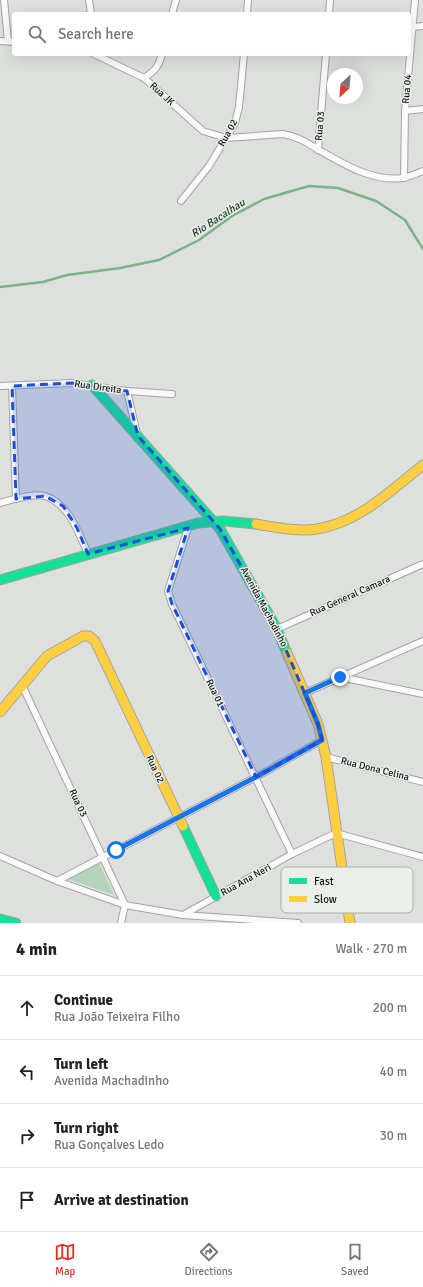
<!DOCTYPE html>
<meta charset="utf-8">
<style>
body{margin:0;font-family:Signika,sans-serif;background:#f2f2f2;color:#202124}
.compass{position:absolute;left:327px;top:68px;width:36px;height:36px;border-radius:50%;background:#fff;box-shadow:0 4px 16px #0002;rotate:206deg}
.stop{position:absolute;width:12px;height:12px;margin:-9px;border:3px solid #1a73e8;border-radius:50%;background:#fff}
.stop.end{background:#1a73e8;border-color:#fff;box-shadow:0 1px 4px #0008}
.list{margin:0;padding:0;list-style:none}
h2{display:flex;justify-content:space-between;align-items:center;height:52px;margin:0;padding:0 16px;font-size:17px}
h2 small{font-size:13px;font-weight:400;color:#757577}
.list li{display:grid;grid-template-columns:26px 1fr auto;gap:12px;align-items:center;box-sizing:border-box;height:64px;padding:0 16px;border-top:1px solid #e0e0e0}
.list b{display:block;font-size:15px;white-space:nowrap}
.list p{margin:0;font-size:13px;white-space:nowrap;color:#757577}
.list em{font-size:13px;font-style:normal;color:#757577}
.icon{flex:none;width:22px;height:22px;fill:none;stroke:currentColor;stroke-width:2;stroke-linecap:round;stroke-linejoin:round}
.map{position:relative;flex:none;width:423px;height:923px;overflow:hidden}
.search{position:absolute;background:#fff;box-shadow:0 4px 16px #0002;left:12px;right:12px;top:12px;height:44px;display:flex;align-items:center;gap:10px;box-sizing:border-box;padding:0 14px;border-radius:4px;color:#757577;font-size:15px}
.sheet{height:308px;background:#fff}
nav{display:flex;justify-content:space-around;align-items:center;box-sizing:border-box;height:56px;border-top:1px solid #e0e0e0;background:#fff;font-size:11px;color:#757577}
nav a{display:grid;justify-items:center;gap:2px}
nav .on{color:#d93025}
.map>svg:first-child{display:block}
</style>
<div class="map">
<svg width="423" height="923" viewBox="0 0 423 923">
<rect width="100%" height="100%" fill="#dee0de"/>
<polygon fill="#b5d3b9" points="99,863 114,895 68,879"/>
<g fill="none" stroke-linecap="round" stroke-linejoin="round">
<polyline stroke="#78b485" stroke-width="2.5" points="0,287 43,282 67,275 120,268 159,260 199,240 232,216 264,199 309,186 338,188 376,201 405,220 423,249"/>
<defs>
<g id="street">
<polyline points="4,0 8,41"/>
<polyline points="89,0 91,14"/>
<polyline points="172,14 176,0"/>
<polyline points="247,14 248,0"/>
<polyline points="329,14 330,0"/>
<polyline points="413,27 423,26"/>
<polyline points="0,41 14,42"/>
<path d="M94,54L144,78L203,131L226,138L283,134C297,136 307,143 319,150C343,164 373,182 402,178C409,177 416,174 423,171"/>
<path d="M144,78C155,71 159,66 162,54"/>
<polyline points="405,111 423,109"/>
<polyline points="318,150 326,54"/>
<polyline points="404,178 405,111 415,0"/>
<polyline points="181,201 209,166 235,123 239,107 244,54"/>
<polyline points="0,386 72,383 127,391 172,394"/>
<polyline points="12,386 16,499"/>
<polyline points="127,391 137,434"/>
<path d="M0,503C10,500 35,493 45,496C69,504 79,533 88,554"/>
<polyline points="188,528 168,591 172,604 292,854"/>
<polyline points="277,629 423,564"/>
<polyline points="340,677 423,694"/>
<polyline points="22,685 125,905 121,923"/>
<polyline points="305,693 423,641"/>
<polyline points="326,757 423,782"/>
<polyline points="0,856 57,881 125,905 183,915 298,923"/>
<polyline points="57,881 256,777 322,740"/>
<polyline points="183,915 292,854 336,833 423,857"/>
</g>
<g id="fast">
<polyline points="92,385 220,529 277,629 287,653"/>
<polyline points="0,580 198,523 223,521 256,524"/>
<polyline points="183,826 216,896"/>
<polyline points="0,919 16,923"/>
</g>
<g id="slow">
<path d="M256,524C275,527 297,532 317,529C360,522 390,491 423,465"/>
<polyline points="287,653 318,724 326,757 350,923"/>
<polyline points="0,712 47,656 83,636 89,636 95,641 183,826"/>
</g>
</defs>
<use href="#street" stroke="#a2a4a2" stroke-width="8"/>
<use href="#fast" stroke="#a2a4a2" stroke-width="11"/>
<use href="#slow" stroke="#a2a4a2" stroke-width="11"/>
<use href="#street" stroke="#fafafa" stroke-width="6"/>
<use href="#fast" stroke="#16e098" stroke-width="9"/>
<use href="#slow" stroke="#ffcf43" stroke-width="9"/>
</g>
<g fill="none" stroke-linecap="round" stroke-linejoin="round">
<polyline stroke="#1a73e8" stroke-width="5" points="116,850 256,777 322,740 318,724 305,693 340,677"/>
</g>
<path fill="#1d4ed8" fill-opacity="0.2" stroke="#1d4ed8" stroke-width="3" stroke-dasharray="8 5" stroke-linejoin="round" d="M72,383L127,391L138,436L220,529L277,629L318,724L322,740L256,777L172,604L168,591L188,528L88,554L77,528L63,506L45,496L16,499L12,386Z"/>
<g text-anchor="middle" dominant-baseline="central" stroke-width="3" stroke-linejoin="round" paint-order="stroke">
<g font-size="10" fill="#171817" stroke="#eaefea">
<text transform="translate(407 89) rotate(-85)">Rua 04</text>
<text transform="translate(162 94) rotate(42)">Rua JK</text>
<text transform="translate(320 126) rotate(-85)">Rua 03</text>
<text transform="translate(228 133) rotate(-61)">Rua 02</text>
<text transform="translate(98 387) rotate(8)">Rua Direita</text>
<text transform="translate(350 596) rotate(-24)">Rua General Camara</text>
<text transform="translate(264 607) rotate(62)">Avenida Machadinho</text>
<text transform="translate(215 693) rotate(64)">Rua 01</text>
<text transform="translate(155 769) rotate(65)">Rua 02</text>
<text transform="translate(375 769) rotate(14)">Rua Dona Celina</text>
<text transform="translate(78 803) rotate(65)">Rua 03</text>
<text transform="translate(246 880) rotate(-29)">Rua Ana Neri</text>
</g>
<g font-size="11" font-style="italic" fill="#183b20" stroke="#eaefea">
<text transform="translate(218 218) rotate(-33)">Rio Bacalhau</text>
</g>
</g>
<rect x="281" y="867" width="132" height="46" rx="6" fill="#eaefea" stroke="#abaeab" stroke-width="1"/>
<rect x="289" y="878" width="18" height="6" fill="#16e098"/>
<rect x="289" y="896" width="18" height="6" fill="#ffcf43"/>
<g font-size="11" fill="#171817">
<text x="314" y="885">Fast</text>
<text x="314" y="903">Slow</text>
</g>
</svg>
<svg class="compass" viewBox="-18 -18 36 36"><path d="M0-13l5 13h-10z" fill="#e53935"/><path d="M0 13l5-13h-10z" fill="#757577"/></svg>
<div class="stop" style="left:116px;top:850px"></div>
<div class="stop end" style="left:340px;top:677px"></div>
<div class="search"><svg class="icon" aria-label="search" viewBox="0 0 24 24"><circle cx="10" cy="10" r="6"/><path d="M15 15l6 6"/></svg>Search here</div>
</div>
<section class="sheet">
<h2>4 min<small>Walk · 270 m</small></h2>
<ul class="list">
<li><svg class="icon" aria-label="ahead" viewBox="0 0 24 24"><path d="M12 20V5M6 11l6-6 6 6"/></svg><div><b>Continue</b><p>Rua João Teixeira Filho</p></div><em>200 m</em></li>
<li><svg class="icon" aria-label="left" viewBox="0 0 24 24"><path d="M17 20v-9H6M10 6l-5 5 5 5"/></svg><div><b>Turn left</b><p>Avenida Machadinho</p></div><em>40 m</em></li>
<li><svg class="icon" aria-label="right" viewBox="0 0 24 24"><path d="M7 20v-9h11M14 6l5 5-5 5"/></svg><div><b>Turn right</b><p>Rua Gonçalves Ledo</p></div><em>30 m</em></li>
<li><svg class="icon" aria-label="arrive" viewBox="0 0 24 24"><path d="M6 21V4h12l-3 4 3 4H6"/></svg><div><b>Arrive at destination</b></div></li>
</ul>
</section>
<nav>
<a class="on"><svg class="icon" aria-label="map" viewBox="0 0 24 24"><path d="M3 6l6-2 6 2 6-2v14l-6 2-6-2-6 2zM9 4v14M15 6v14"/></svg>Map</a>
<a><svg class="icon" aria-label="directions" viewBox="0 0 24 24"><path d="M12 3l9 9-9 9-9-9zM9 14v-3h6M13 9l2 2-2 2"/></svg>Directions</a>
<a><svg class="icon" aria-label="saved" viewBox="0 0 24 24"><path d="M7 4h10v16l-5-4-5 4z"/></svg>Saved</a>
</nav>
